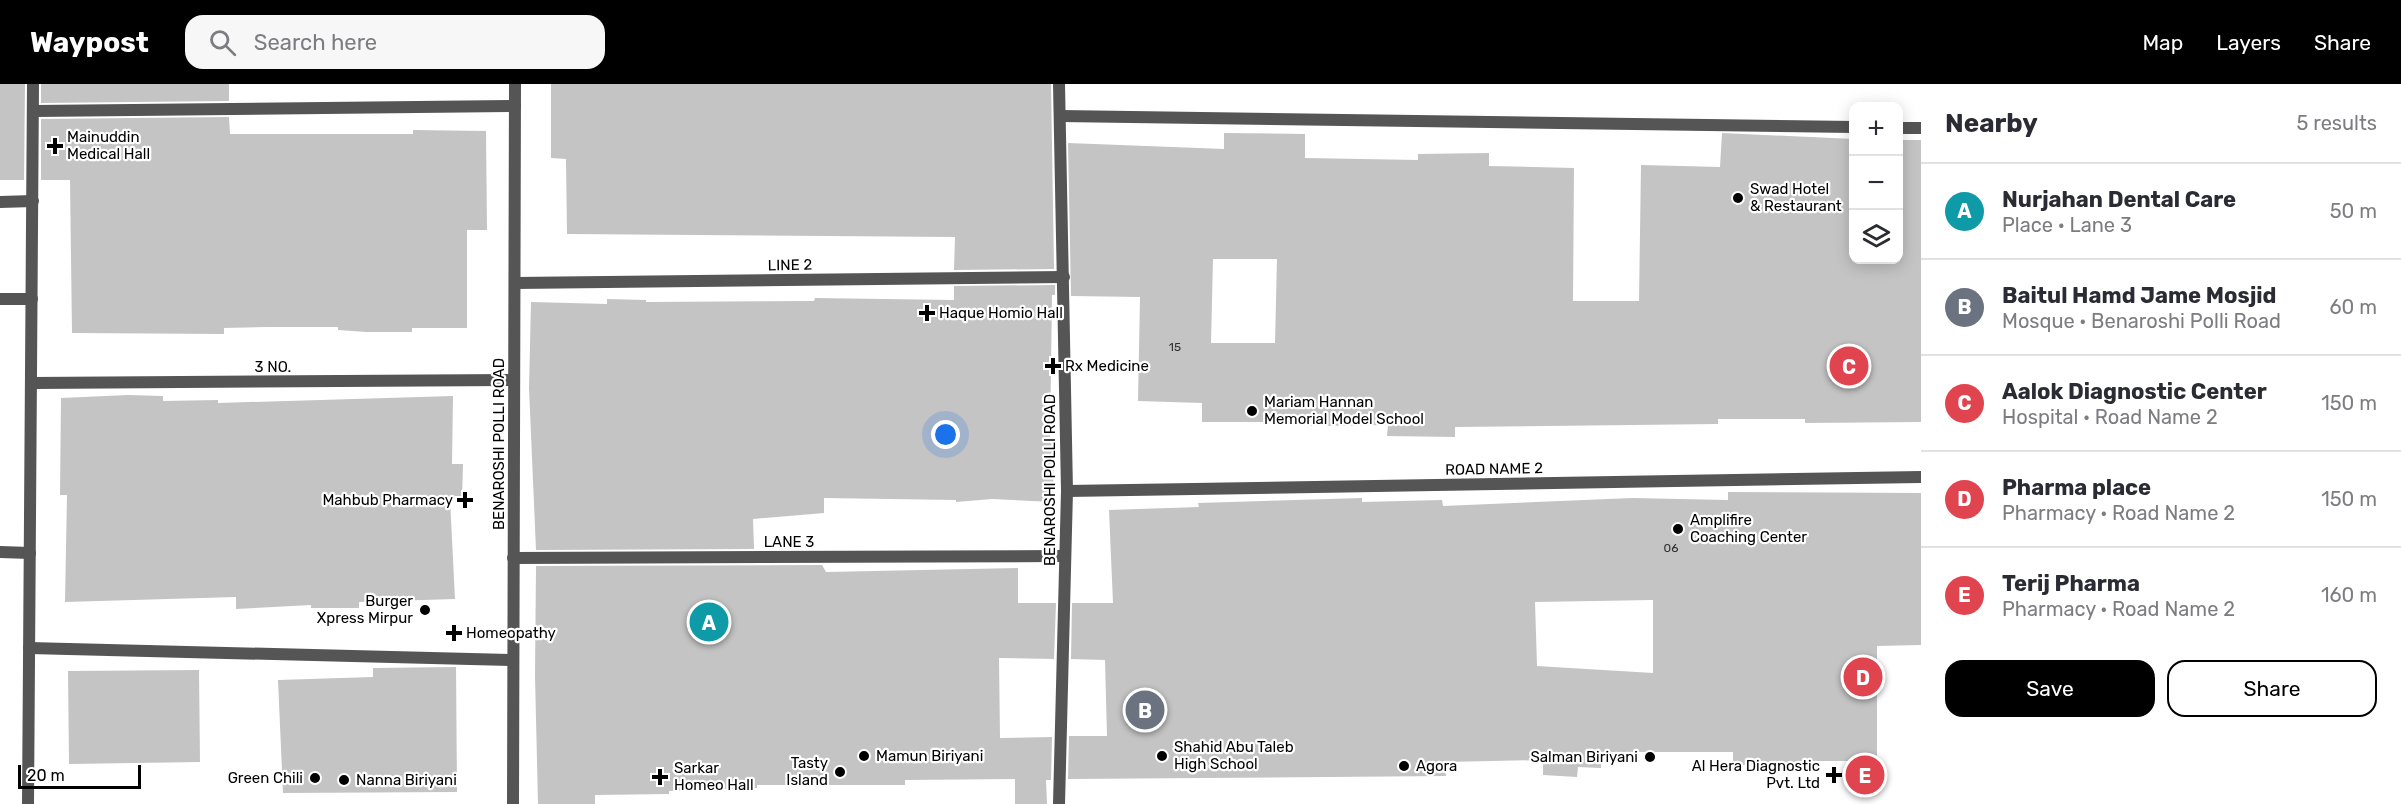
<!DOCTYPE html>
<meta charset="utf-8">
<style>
body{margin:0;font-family:Rubik,sans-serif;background:#f7f7f7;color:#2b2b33}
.controls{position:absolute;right:18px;top:18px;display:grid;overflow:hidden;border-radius:12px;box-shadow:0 3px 15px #0003}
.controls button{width:54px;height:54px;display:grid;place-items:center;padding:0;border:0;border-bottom:2px solid #e1e1e2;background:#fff;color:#2b2b33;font:30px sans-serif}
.scale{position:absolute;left:18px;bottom:15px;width:123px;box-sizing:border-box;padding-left:6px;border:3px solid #000;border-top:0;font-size:16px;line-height:21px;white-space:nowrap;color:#000;-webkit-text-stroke:4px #fff;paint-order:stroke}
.you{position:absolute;left:946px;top:351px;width:21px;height:21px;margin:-15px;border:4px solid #fff;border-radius:50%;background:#1a73e8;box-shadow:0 0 0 9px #1a73e833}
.badge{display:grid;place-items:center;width:39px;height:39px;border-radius:50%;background:#000;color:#fff;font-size:20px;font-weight:700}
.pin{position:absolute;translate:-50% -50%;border:3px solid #fff;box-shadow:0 2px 6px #0006}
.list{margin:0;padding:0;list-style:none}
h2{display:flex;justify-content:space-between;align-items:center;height:78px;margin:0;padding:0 24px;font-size:26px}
h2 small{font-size:20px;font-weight:400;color:#7c7c81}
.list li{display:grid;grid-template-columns:39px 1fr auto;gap:18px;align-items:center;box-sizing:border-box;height:96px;padding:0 24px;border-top:2px solid #e1e1e2}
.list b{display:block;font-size:22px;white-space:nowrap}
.list p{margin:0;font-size:20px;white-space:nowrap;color:#7c7c81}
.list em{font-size:20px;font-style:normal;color:#7c7c81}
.actions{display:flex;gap:12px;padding:18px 24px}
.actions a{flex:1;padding:14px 0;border:2px solid #000;border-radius:18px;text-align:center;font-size:21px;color:#000}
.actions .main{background:#000;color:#fff}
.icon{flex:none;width:33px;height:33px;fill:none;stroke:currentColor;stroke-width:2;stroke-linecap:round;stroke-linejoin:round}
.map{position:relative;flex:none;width:1921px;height:720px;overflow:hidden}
header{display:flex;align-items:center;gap:36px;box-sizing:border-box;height:84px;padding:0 30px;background:#000;color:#fff}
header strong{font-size:28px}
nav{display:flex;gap:33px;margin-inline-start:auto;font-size:21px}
.search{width:420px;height:54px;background:#f7f7f7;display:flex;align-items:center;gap:15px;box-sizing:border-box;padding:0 21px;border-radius:18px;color:#7c7c81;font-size:22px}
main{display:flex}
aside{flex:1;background:#fff}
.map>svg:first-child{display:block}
</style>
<header>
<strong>Waypost</strong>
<div class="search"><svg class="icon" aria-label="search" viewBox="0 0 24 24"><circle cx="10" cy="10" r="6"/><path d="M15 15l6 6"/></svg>Search here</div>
<nav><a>Map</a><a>Layers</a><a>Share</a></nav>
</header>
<main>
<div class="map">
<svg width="1921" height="720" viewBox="0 0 1921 720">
<rect width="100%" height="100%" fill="#fff"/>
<g fill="#c4c4c4" fill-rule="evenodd">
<polygon points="0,0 25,0 24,96 0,96"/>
<polygon points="41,0 229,0 229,17 41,19"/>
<polygon points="551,0 1051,0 1054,185 954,186 955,153 567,150 566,75 551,74"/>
<polygon points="229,33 230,50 413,50 413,46 486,47 487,146 467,146 467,244 412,244 412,248 366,248 338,246 338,243 269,243 224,244 224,250 72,249 70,96 41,96 41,35"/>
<path d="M1224,49L1305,50V74L1418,76V70L1489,69V82L1574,84L1573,217H1639L1641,81L1720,83L1722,49L1854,55V176H1899V56H1921V338L1805,339V335H1718V340L1455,343V353L1387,352L1388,341L1311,342L1310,338H1202V319L1138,317L1140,213L1071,212L1068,59L1224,65ZM1213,175H1277L1275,259H1211Z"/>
<polygon points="1055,201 1055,211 1052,211 1050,356 1054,356 1053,418 992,415 956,418 956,416 824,414 824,429 753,435 754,465 536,466 529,304 531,218 607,220 607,215 646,216 646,218 814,217 815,214 954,216 954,202"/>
<polygon points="128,311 163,312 163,317 218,316 218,319 453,312 452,380 463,380 462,415 450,415 455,515 359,518 359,524 311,524 311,521 236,525 236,513 65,518 67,411 60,411 61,314"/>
<path d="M1728,408L1921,409V561L1877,562V677H1796V681H1733V668H1602L1601,684L1578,683L1577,693L1543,691V676L1445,678L1446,692L1068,695L1069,652H1107L1105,576L1071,575L1072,519H1113L1109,426L1199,423L1198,419L1362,414V418L1442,416L1443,422L1632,414L1728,416ZM1653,516V589L1537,582L1535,518Z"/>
<polygon points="822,481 826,488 1018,484 1018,519 1056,519 1054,575 999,574 1000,654 1052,653 1051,696 1046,696 1047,720 1015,720 1015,695 905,696 905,701 757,701 757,704 669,707 669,710 595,711 595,720 538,720 535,592 536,482"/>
<polygon points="456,583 457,708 283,709 278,596 373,593 373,584"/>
<polygon points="199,586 200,678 69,680 68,587"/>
</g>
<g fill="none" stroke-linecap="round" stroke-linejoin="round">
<g stroke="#555" stroke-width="12">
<polyline points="34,27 515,22"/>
<polyline points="1060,32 1854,43"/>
<polyline points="1898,44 1921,44"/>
<polyline points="0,118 33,117"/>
<polyline points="515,199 1064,193"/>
<polyline points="0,215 32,215"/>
<polyline points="32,299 514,296"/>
<polyline points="1067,407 1921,393"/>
<polyline points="0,468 30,469"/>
<polyline points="513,474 1065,472"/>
<polyline points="29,564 513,576"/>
<polyline points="28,720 33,0"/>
<polyline points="513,720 515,0"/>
<polyline points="1059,720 1067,407 1059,0"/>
</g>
</g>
<g fill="#000" stroke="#fff" stroke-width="2">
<path d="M52 53h6v6h6v6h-6v6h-6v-6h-6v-6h6z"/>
<circle cx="1738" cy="114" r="6"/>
<path d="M924 220h6v6h6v6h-6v6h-6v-6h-6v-6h6z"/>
<path d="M1050 273h6v6h6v6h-6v6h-6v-6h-6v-6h6z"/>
<circle cx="1252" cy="327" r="6"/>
<path d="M462 407h6v6h6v6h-6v6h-6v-6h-6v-6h6z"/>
<circle cx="1678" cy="445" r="6"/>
<circle cx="425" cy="526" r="6"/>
<path d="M451 540h6v6h6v6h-6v6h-6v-6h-6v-6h6z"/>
<circle cx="864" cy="672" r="6"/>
<circle cx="1162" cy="672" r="6"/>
<circle cx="1650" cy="673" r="6"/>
<circle cx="1404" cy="682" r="6"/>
<circle cx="840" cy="688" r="6"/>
<path d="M1831 682h6v6h6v6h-6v6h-6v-6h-6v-6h6z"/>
<path d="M657 684h6v6h6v6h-6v6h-6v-6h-6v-6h6z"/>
<circle cx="315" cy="694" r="6"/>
<circle cx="344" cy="696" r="6"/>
</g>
<g text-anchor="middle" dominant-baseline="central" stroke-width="4.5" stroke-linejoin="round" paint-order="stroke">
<g font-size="12" fill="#313131">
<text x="1175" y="263">15</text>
<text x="1671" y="464">06</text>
</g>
<g font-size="15" fill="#000" stroke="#fff" text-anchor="start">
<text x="67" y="53">Mainuddin<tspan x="67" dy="17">Medical Hall</tspan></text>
<text x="1750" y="105">Swad Hotel<tspan x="1750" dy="17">&amp; Restaurant</tspan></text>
<text x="939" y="229">Haque Homio Hall</text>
<text x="1065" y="282">Rx Medicine</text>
<text x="1264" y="318">Mariam Hannan<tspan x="1264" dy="17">Memorial Model School</tspan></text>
<text x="453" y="416" text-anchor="end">Mahbub Pharmacy</text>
<text x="1690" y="436">Amplifire<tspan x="1690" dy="17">Coaching Center</tspan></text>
<text x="413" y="517" text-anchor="end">Burger<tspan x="413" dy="17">Xpress Mirpur</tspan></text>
<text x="466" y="549">Homeopathy</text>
<text x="1174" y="663">Shahid Abu Taleb<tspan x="1174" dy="17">High School</tspan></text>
<text x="876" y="672">Mamun Biriyani</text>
<text x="1638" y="673" text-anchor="end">Salman Biriyani</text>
<text x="828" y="679" text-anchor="end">Tasty<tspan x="828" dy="17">Island</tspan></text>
<text x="1416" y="682">Agora</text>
<text x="1820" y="682" text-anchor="end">Al Hera Diagnostic<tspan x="1820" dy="17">Pvt. Ltd</tspan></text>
<text x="674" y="684">Sarkar<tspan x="674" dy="17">Homeo Hall</tspan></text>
<text x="303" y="694" text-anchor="end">Green Chili</text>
<text x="356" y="696">Nanna Biriyani</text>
</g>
<g font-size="15" fill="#000" stroke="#fff">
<text transform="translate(790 181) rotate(-1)">LINE 2</text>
<text x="273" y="283">3 NO.</text>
<text transform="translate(499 360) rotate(-90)">BENAROSHI POLLI ROAD</text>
<text transform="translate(1494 385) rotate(-1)">ROAD NAME 2</text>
<text transform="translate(1050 396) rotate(-90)">BENAROSHI POLLI ROAD</text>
<text x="789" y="458">LANE 3</text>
</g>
</g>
</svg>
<div class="controls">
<button>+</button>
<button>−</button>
<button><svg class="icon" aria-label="layers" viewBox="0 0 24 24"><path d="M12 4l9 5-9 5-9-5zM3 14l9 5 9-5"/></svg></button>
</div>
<div class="scale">20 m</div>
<div class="you"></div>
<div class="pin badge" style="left:709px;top:538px;background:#0f9aa8">A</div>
<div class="pin badge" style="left:1145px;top:626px;background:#6b7280">B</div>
<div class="pin badge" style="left:1849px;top:282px;background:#e0444e">C</div>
<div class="pin badge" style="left:1863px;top:593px;background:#e0444e">D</div>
<div class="pin badge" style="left:1865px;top:691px;background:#e0444e">E</div>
</div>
<aside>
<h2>Nearby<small>5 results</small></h2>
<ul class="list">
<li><span class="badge" style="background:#0f9aa8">A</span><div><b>Nurjahan Dental Care</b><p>Place · Lane 3</p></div><em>50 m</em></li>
<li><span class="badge" style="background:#6b7280">B</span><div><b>Baitul Hamd Jame Mosjid</b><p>Mosque · Benaroshi Polli Road</p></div><em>60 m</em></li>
<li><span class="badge" style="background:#e0444e">C</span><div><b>Aalok Diagnostic Center</b><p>Hospital · Road Name 2</p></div><em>150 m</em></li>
<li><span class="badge" style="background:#e0444e">D</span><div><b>Pharma place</b><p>Pharmacy · Road Name 2</p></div><em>150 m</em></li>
<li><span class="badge" style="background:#e0444e">E</span><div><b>Terij Pharma</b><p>Pharmacy · Road Name 2</p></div><em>160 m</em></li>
</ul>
<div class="actions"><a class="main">Save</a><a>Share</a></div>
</aside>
</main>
